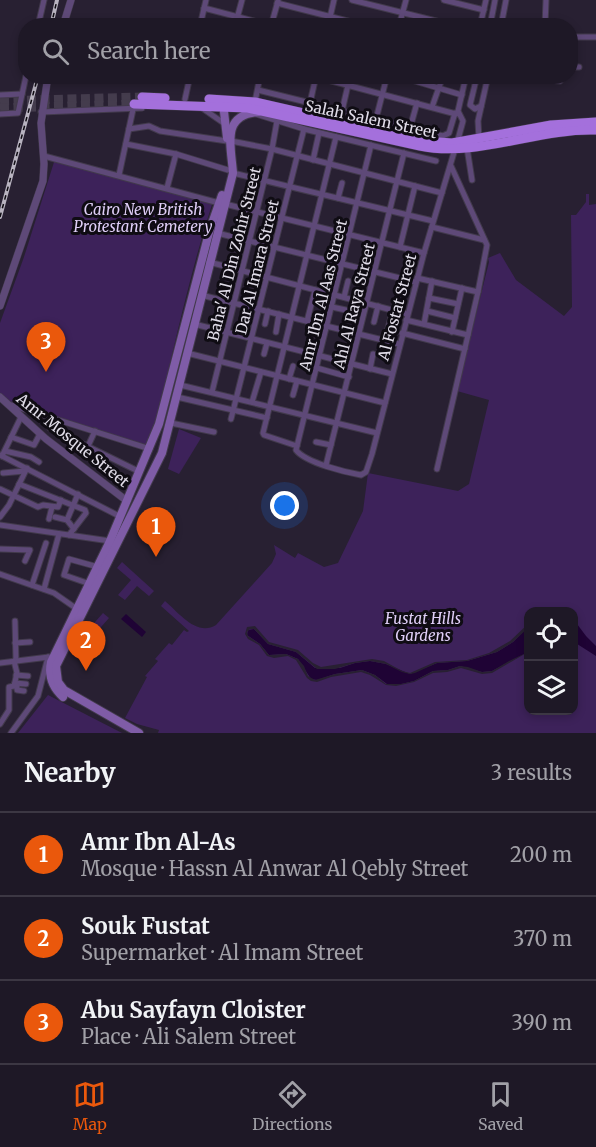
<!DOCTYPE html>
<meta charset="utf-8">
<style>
body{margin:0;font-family:Merriweather,serif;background:#2b2532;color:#f1f3f6}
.controls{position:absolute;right:18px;bottom:18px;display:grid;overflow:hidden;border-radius:12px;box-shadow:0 3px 9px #0003}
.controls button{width:54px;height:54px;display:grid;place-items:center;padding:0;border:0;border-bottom:2px solid #3c3743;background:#1e1826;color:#f1f3f6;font:30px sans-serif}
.you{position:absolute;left:285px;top:506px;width:21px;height:21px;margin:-15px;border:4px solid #fff;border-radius:50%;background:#1a73e8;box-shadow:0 0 0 9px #1a73e833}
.badge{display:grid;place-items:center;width:39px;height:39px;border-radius:50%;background:#ea580c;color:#fff;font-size:20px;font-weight:700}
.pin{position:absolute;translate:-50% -50px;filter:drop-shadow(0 2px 3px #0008)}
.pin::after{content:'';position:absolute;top:32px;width:21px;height:18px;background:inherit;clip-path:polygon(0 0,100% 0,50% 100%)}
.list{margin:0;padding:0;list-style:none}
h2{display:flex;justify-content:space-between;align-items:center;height:78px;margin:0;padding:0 24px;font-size:26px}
h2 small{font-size:20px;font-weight:400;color:#a1a0a7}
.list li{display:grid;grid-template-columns:39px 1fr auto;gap:18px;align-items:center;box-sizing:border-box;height:84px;padding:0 24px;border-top:2px solid #3c3743}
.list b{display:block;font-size:22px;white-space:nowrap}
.list p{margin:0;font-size:20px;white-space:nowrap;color:#a1a0a7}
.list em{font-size:20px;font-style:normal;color:#a1a0a7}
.icon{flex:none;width:33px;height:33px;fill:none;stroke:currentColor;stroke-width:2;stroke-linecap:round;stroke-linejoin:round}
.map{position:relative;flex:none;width:596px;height:733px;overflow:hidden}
.search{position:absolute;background:#1e1826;box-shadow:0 3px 9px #0003;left:18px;right:18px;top:18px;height:66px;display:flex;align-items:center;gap:15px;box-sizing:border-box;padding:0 21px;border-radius:24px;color:#a1a0a7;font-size:22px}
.sheet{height:330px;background:#1e1826}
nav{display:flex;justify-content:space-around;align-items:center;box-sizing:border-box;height:84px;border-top:2px solid #3c3743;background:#1e1826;font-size:16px;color:#a1a0a7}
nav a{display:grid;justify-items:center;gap:3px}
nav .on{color:#ea580c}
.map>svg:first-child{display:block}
</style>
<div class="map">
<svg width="596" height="733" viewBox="0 0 596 733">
<rect width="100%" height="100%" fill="#282032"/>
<g fill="#3d225a" fill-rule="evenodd">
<path d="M55,159L213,201C187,282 170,366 150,449L6,403L0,395V323L24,257Z"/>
<path d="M586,194H589V205L596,204V733H158L159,730L137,724L125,718L147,677L145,676L158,661L155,659L169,643L172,645L184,630L187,632L189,631L161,606L165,601C179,613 197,637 216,625L272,563L276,554L274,545L295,558L298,553L324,567L338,563L363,511L368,473L458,491L469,484L489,400L457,391L489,262L488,258L500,253L516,280L564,316L572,307L571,215H576L586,202ZM528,612H574V710H528Z"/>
<polygon points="179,429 201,438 179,474 168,469"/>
<polygon points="122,562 154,591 149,596 137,586 125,600 118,595 131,580 117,568"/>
<polygon points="103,613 109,618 94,635 88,630"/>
<polygon points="48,695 122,733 18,733"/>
</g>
<g fill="#1f0335">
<polygon points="126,614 146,632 142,637 121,619"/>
<polygon points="574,620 586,636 596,646 596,656 574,642"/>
<polygon points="528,627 528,652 492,671 482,672 460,666 448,670 433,671 414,681 401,684 387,684 375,675 362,670 335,674 317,680 311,679 298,659 286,654 269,655 260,644 247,635 248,630 254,629 268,644 296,652 315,668 340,668 355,663 370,661 386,664 410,674 437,663 467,661 497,652 513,642"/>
</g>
<polygon fill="#282032" points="528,624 528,628 513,642 497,652 467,661 437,663 415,673 410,674 402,672 386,664 370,661 355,663 335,669 317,669 296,652 268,644 254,629 250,629 247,632 248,636 260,644 269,655 286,654 298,659 304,666 308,676 315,680 335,674 362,670 375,675 386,684 401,684 414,681 433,671 448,670 460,666 468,667 482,672 492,671 509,661 528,652 492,673 482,674 461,668 447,672 433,673 414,682 396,686 386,685 370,675 361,672 331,677 317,682 311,681 307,678 296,660 288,656 274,658 267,656 259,645 248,639 245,634 247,627 255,626 269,642 298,650 313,663 321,667 372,659 384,661 402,671 410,673 435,662 467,660 489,653 510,641"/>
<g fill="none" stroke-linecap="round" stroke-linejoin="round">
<g stroke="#443c4d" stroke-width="9" stroke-dasharray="9 4.5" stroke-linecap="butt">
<polyline points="0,101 142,97"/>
<polyline points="0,108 134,104"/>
</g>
<defs>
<g id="minor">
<polyline points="352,0 456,26"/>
<polyline points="444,0 484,10"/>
<polyline points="277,3 367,26"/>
<polyline points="204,8 273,26"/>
<polyline points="38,26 44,0"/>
<polyline points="200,26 206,0"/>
<polyline points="235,26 242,0"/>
<polyline points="271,26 278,1"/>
<polyline points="328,26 334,0"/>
<polyline points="399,26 406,0"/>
<polyline points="480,26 486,0"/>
<polyline points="490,26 495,0"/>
<polyline points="501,26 506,0"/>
<polyline points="545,26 546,0"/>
<polyline points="570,37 596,37"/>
<polyline points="570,67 579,67"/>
<polyline points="313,76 456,114"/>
<polyline points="398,76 462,95"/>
<polyline points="477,76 470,105 475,109 481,106"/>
<polyline points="545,76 548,80 560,81 564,76"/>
<polyline points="258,90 443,136 449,133 455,113"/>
<polyline points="0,95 22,94"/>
<polyline points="185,99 190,76"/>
<polyline points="255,102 260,76"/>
<polyline points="310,103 316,76"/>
<polyline points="432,107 443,76"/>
<polyline points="202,108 225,124"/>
<polyline points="342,111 348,85"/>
<polyline points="41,112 142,108"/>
<polyline points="0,114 18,113 26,76"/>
<polyline points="256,114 304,129 436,161"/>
<polyline points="376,119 387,76"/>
<polyline points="410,128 417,103"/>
<polyline points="129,129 149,126 160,131 227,141"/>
<polyline points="479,139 478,121 488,76"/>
<polyline points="231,141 272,149 442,193"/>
<polyline points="457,143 463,121 458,111 466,76"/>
<polyline points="126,144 176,154 228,170"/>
<path d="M371,145L296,450C306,463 345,472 361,475L366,472L372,454L424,253L455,149"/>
<polyline points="467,148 472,180"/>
<polyline points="44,156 219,203"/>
<polyline points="313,160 319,133"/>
<polyline points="233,173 433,221"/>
<polyline points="119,175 134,105"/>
<polyline points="167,188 176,154"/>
<polyline points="338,198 342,183"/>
<polyline points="225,204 424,253"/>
<polyline points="432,227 484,240"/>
<polyline points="217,233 416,282"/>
<polyline points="400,247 415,186"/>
<polyline points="209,262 407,314"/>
<polyline points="417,278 478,292"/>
<polyline points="201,295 399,344"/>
<polyline points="344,297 348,281"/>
<polyline points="429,298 458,304"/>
<polyline points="355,300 357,290"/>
<polyline points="332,307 355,312"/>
<polyline points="427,311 455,318"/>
<polyline points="406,320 468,335"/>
<polyline points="307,321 315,290"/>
<polyline points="374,322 378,306"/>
<polyline points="194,324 392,374"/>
<polyline points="265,324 268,311"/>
<polyline points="424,324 432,281"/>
<polyline points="276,332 279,314"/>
<polyline points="452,332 462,288"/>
<polyline points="402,333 465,349"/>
<polyline points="385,340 393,310"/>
<polyline points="187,353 385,403"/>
<polyline points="264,354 267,343"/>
<polyline points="317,368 349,377"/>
<polyline points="370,369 373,354"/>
<polyline points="289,379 293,366"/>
<polyline points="180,385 377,433"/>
<polyline points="212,392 272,149 277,121"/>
<polyline points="293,395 297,381"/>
<polyline points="177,397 267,418"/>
<polyline points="252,402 261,372"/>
<polyline points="11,405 150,449"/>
<polyline points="231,419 304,129"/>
<polyline points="171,423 214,432"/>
<polyline points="50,428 140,472"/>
<polyline points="11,437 34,445 40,434"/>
<polyline points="316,442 331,445"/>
<polyline points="88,446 95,431"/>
<polyline points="297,446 264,435 263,433 336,137"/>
<polyline points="5,451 31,457 39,462"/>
<polyline points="0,455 121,517"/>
<polyline points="2,456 21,417"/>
<polyline points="326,465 404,153"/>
<polyline points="437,469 478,292 487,245 451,166"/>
<polyline points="3,473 25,471"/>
<polyline points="19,484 85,510 86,513 69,535"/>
<polyline points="0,489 38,507 43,505 58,507 61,500"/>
<polyline points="0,517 9,505 27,468"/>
<polyline points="55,517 67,520 74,529"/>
<polyline points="49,519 52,507"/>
<polyline points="67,520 78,494"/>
<polyline points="0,525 110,541"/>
<polyline points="0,549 30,550 25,561"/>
<polyline points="0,574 54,593 77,609"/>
<polyline points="90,584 64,575 69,559 98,567"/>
<polyline points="32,585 46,543"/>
<polyline points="44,589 59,534"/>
<polyline points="15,621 16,661"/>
<polyline points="15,643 30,642"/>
<polyline points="0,663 49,657"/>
<polyline points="16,675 28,676"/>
<polyline points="15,683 26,684"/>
<polyline points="15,686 17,686 17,690 24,691"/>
<polyline points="0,724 9,710 9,687 14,686 17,673 14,661"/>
<polyline points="11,733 38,696 48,657"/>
</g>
<g id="tertiary">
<polyline points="63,26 71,0"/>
<polyline points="0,306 43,181 44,164 41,123 48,76"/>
<polyline points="0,397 46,439 127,501"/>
</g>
<g id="secondary">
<polyline points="223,103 227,138"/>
<path d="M63,697C52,687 48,676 51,662L110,541L159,424L210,229L222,195"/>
<path d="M139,733L64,690L58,682L56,666L162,453L233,173C231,145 221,115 258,112"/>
</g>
<g id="trunk">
<polyline points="142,97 165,98"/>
<polyline points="209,99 255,102 426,141 452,143 551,125 596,122"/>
<path d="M134,104L248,108L420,146C477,158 538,128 596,130"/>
</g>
</defs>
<use href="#minor" stroke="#423a4c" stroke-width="7"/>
<use href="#tertiary" stroke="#423a4c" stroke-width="8"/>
<use href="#secondary" stroke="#423a4c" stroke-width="10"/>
<use href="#trunk" stroke="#423a4c" stroke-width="10"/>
<use href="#minor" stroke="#5e4978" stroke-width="5"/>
<use href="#tertiary" stroke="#5e4978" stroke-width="7"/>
<use href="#secondary" stroke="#7f5ca7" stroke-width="8"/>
<use href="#trunk" stroke="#a470dc" stroke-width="9"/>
<defs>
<g id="rail">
<polyline points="51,26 57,0"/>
<polyline points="0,217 38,76"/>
</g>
</defs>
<use href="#rail" stroke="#b8b3c0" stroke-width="4"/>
<use href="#rail" stroke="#0f0c13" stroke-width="1.5" stroke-dasharray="4.5" stroke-linecap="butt"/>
</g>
<g text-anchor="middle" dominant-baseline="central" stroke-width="6" stroke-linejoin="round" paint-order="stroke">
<g font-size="15" fill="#e1dde9" stroke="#0f0c13">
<text transform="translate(371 119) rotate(12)">Salah Salem Street</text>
<text transform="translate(234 254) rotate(-76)">Baha' Al Din Zohir Street</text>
<text transform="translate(257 267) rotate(-76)">Dar Al Imara Street</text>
<text transform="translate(323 295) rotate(-76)">Amr Ibn Al Aas Street</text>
<text transform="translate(354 306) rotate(-76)">Ahl Al Raya Street</text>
<text transform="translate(397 307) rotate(-75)">Al Fostat Street</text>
<text transform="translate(73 440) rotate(39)">Amr Mosque Street</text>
</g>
<g font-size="15" font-style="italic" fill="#dfcef7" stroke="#0f0c13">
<text x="143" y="209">Cairo New British<tspan x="143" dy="17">Protestant Cemetery</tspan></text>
<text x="423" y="618">Fustat Hills<tspan x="423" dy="17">Gardens</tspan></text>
</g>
</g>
</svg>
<div class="controls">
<button><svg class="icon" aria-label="locate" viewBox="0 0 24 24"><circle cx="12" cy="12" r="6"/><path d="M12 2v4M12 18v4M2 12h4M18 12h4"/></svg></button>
<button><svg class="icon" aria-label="layers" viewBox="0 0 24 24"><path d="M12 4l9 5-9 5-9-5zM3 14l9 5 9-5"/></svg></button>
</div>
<div class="you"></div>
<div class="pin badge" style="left:156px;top:557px">1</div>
<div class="pin badge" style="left:86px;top:671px">2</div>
<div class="pin badge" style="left:46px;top:372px">3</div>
<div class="search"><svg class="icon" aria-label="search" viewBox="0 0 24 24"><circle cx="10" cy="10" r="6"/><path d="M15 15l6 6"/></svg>Search here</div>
</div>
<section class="sheet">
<h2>Nearby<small>3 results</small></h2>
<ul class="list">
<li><span class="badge">1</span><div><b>Amr Ibn Al-As</b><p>Mosque · Hassn Al Anwar Al Qebly Street</p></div><em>200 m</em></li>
<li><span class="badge">2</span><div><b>Souk Fustat</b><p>Supermarket · Al Imam Street</p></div><em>370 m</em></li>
<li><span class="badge">3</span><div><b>Abu Sayfayn Cloister</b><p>Place · Ali Salem Street</p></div><em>390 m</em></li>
</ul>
</section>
<nav>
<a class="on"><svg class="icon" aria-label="map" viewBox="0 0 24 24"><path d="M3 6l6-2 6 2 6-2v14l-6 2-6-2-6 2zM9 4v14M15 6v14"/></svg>Map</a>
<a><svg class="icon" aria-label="directions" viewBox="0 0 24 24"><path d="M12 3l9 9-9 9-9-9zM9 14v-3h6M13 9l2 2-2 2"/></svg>Directions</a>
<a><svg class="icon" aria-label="saved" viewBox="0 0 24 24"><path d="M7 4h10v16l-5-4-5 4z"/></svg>Saved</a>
</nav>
